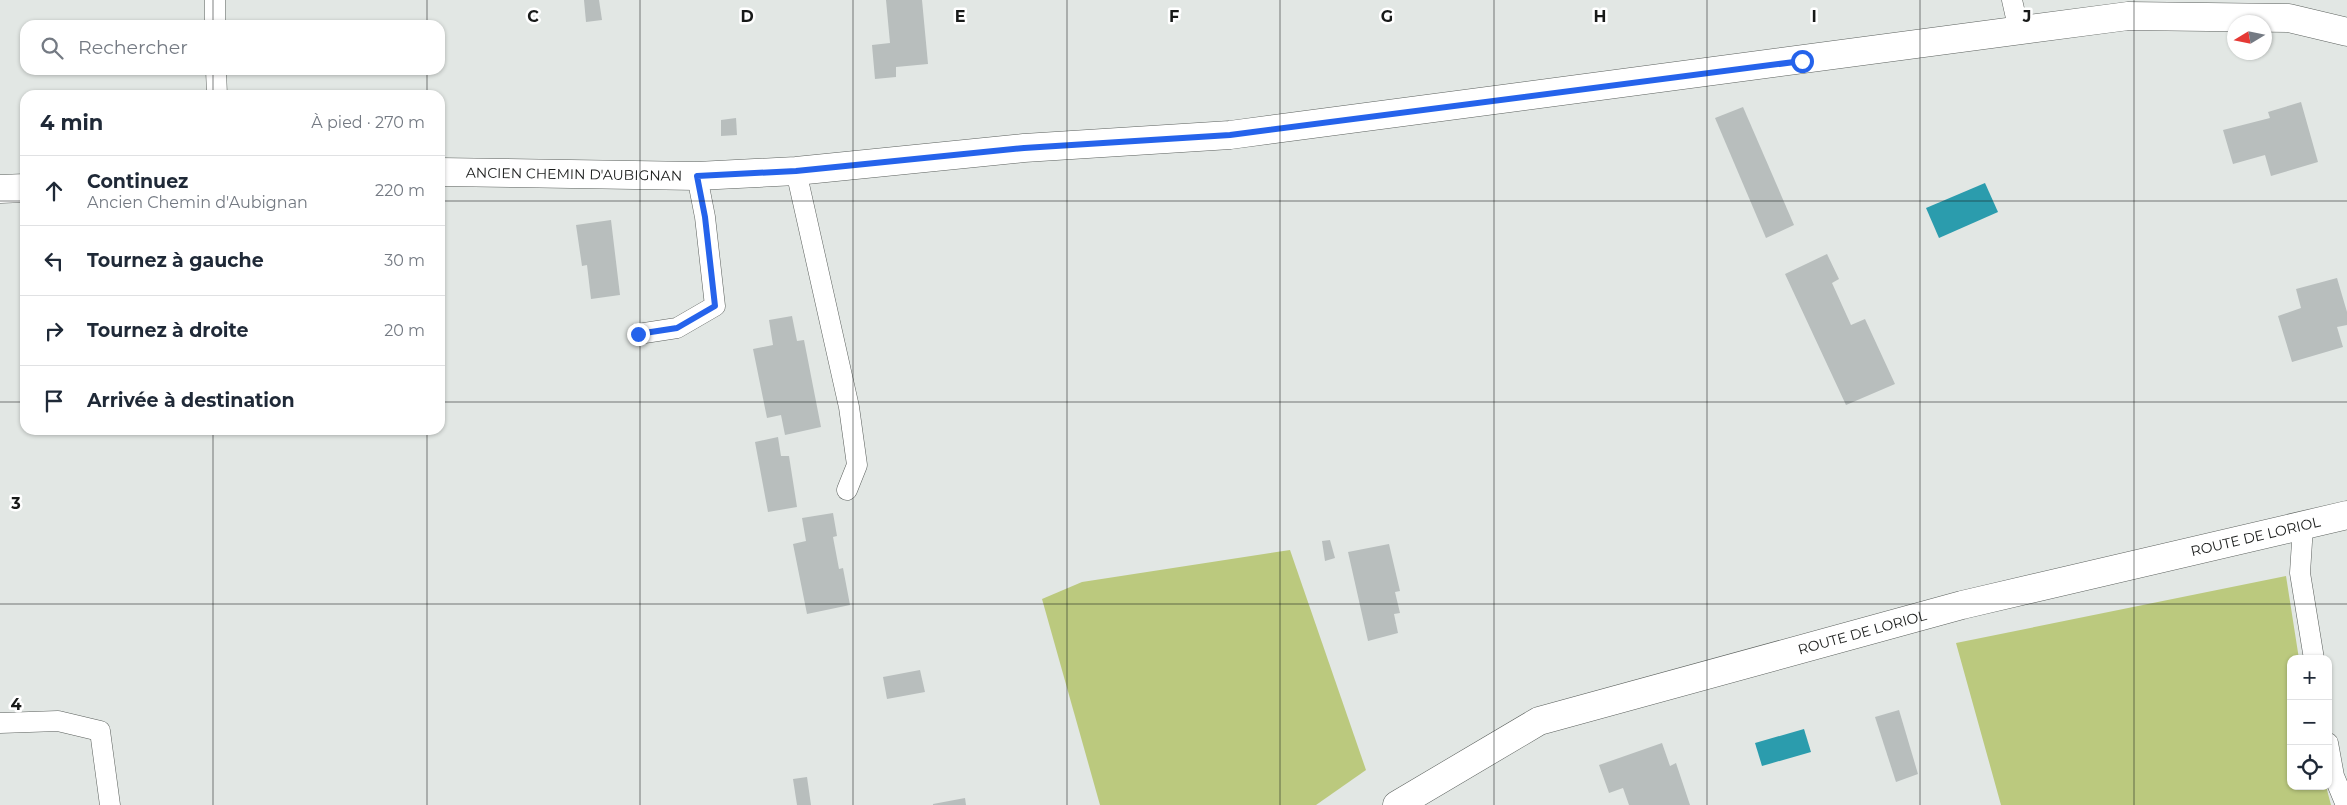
<!DOCTYPE html>
<html lang="fr">
<meta charset="utf-8">
<style>
body{margin:0;font-family:Montserrat,sans-serif;background:#f6f6f7;color:#1f2937}
.controls{position:absolute;right:15px;bottom:15px;display:grid;overflow:hidden;border-radius:10px;box-shadow:0 1px 4px #0004}
.controls button{width:45px;height:45px;display:grid;place-items:center;padding:0;border:0;border-bottom:1px solid #e0e1e3;background:#fff;color:#1f2937;font:25px sans-serif}
.compass{position:absolute;left:2227px;top:15px;width:45px;height:45px;border-radius:50%;background:#fff;box-shadow:0 1px 4px #0004;rotate:260deg}
.stop{position:absolute;width:15px;height:15px;margin:-11px;border:4px solid #2563eb;border-radius:50%;background:#fff}
.stop.end{background:#2563eb;border-color:#fff;box-shadow:0 1px 5px #0008}
.list{margin:0;padding:0;list-style:none}
h2{display:flex;justify-content:space-between;align-items:center;height:65px;margin:0;padding:0 20px;font-size:21px}
h2 small{font-size:16px;font-weight:400;color:#747a83}
.list li{display:grid;grid-template-columns:32px 1fr auto;gap:15px;align-items:center;box-sizing:border-box;height:70px;padding:0 20px;border-top:1px solid #e0e1e3}
.list b{display:block;font-size:19px;white-space:nowrap}
.list p{margin:0;font-size:16px;white-space:nowrap;color:#747a83}
.list em{font-size:16px;font-style:normal;color:#747a83}
.icon{flex:none;width:28px;height:28px;fill:none;stroke:currentColor;stroke-width:2;stroke-linecap:round;stroke-linejoin:round}
.map{position:relative;flex:none;width:2347px;height:805px;overflow:hidden}
.search{position:absolute;background:#fff;box-shadow:0 1px 4px #0004;left:20px;top:20px;width:425px;height:55px;display:flex;align-items:center;gap:12px;box-sizing:border-box;padding:0 18px;border-radius:15px;color:#747a83;font-size:19px}
.panel{position:absolute;background:#fff;box-shadow:0 1px 4px #0004;left:20px;top:90px;width:425px;height:345px;border-radius:15px}
.map>svg:first-child{display:block}
</style>
<div class="map">
<svg width="2347" height="805" viewBox="0 0 2347 805">
<rect width="100%" height="100%" fill="#e2e7e4"/>
<g fill="#bbc97e">
<polygon points="1290,550 1366,770 1316,805 1100,805 1042,599 1082,582"/>
<polygon points="2286,576 2299,659 2291,659 2291,786 2326,786 2331,805 2001,805 1956,643"/>
</g>
<g fill="#2b9cad">
<polygon points="1985,183 1998,212 1939,238 1926,208"/>
<polygon points="1804,729 1811,752 1762,766 1755,743"/>
</g>
<g fill="#b8bebd">
<polygon points="584,0 599,0 602,20 586,22"/>
<polygon points="886,0 922,0 928,64 896,67 896,77 875,79 872,45 890,43"/>
<polygon points="2301,102 2318,162 2271,176 2265,155 2233,164 2223,130 2270,118 2268,112"/>
<polygon points="1743,107 1794,225 1766,238 1715,118"/>
<polygon points="736,118 737,135 721,136 721,120"/>
<polygon points="611,220 620,295 591,299 587,265 582,266 576,225"/>
<polygon points="1827,254 1839,279 1832,283 1851,325 1865,319 1895,384 1846,405 1785,274"/>
<polygon points="2337,278 2347,312 2347,325 2337,327 2343,347 2292,362 2278,316 2301,308 2296,289"/>
<polygon points="792,316 797,341 804,340 821,427 785,435 781,415 767,418 753,349 773,345 769,320"/>
<polygon points="778,437 781,456 789,456 797,507 768,512 755,442"/>
<polygon points="833,513 837,536 833,537 839,569 843,568 850,605 807,614 793,544 806,541 802,518"/>
<polygon points="1330,540 1335,558 1325,561 1322,541"/>
<polygon points="1389,544 1400,591 1395,592 1400,613 1394,614 1398,633 1368,641 1348,552"/>
<polygon points="920,670 925,692 887,699 883,677"/>
<polygon points="1899,710 1918,774 1896,782 1875,717"/>
<polygon points="1662,743 1670,766 1676,763 1690,805 1629,805 1623,788 1609,793 1599,765"/>
<polygon points="807,777 811,805 797,805 793,779"/>
<polygon points="965,798 966,805 933,805 933,804"/>
</g>
<g fill="none" stroke-linecap="round" stroke-linejoin="round">
<defs>
<g id="lane">
<polyline points="215,0 215,25"/>
<polyline points="2012,0 2019,31"/>
<polyline points="216,70 217,95"/>
<polyline points="796,171 849,407 857,465 847,490"/>
<polyline points="638,334 677,328 715,306 705,217 697,176"/>
<polyline points="2303,526 2300,573 2314,659"/>
<polyline points="0,723 58,721 100,731 110,805"/>
<polyline points="2328,743 2334,776 2346,805"/>
</g>
<g id="street">
<path id="s1" d="M440,172L697,176L796,171L1024,148L1230,135L2128,16L2289,18L2347,32"/>
<polyline points="0,189 25,188"/>
</g>
<g id="secondary">
<path id="s2" d="M1397,805L1539,721L1962,605L2347,515"/>
</g>
</defs>
<use href="#lane" stroke="#5b605d" stroke-width="21"/>
<use href="#street" stroke="#5b605d" stroke-width="29"/>
<use href="#secondary" stroke="#5b605d" stroke-width="29"/>
<use href="#lane" stroke="#fff" stroke-width="20"/>
<use href="#street" stroke="#fff" stroke-width="28"/>
<use href="#secondary" stroke="#fff" stroke-width="28"/>
</g>
<g fill="none" stroke-linecap="round" stroke-linejoin="round">
<polyline stroke="#2563eb" stroke-width="6" points="638,334 677,328 715,306 705,217 697,176 796,171 1024,148 1230,135 1802,61"/>
</g>
<path fill="none" stroke="#181a19" stroke-width="1" stroke-opacity="0.55" d="M213,0V25M427,0V25M640,0V805M853,0V805M1067,0V805M1280,0V805M1494,0V805M1707,0V805M1920,0V805M2134,0V805M213,70V95M427,70V95M0,201H25M440,201H2347M0,402H25M440,402H2347M213,430V805M427,430V805M0,604H2347"/>
<g text-anchor="middle" dominant-baseline="central" stroke-width="5" stroke-linejoin="round" paint-order="stroke">
<g font-size="14" fill="#181a19" stroke="#fff">
<text stroke="none"><textPath href="#s1" startOffset="134">ANCIEN CHEMIN D'AUBIGNAN</textPath></text>
<text stroke="none"><textPath href="#s2" startOffset="905">ROUTE DE LORIOL</textPath></text>
<text stroke="none"><textPath href="#s2" startOffset="500">ROUTE DE LORIOL</textPath></text>
</g>
</g>
<g font-size="16" text-anchor="middle" font-weight="bold" fill="#181a19" stroke="#fff" stroke-width="5" stroke-linejoin="round" paint-order="stroke">
<text x="533" y="22">C</text>
<text x="747" y="22">D</text>
<text x="960" y="22">E</text>
<text x="1174" y="22">F</text>
<text x="1387" y="22">G</text>
<text x="1600" y="22">H</text>
<text x="1814" y="22">I</text>
<text x="2027" y="22">J</text>
<text x="16" y="509">3</text>
<text x="16" y="710">4</text>
</g>
</svg>
<div class="controls">
<button>+</button>
<button>−</button>
<button><svg class="icon" aria-label="locate" viewBox="0 0 24 24"><circle cx="12" cy="12" r="6"/><path d="M12 2v4M12 18v4M2 12h4M18 12h4"/></svg></button>
</div>
<svg class="compass" viewBox="-18 -18 36 36"><path d="M0-13l5 13h-10z" fill="#e53935"/><path d="M0 13l5-13h-10z" fill="#747a83"/></svg>
<div class="stop" style="left:1802px;top:61px"></div>
<div class="stop end" style="left:638px;top:334px"></div>
<div class="search"><svg class="icon" aria-label="search" viewBox="0 0 24 24"><circle cx="10" cy="10" r="6"/><path d="M15 15l6 6"/></svg>Rechercher</div>
<section class="panel">
<h2>4 min<small>À pied · 270 m</small></h2>
<ul class="list">
<li><svg class="icon" aria-label="ahead" viewBox="0 0 24 24"><path d="M12 20V5M6 11l6-6 6 6"/></svg><div><b>Continuez</b><p>Ancien Chemin d'Aubignan</p></div><em>220 m</em></li>
<li><svg class="icon" aria-label="left" viewBox="0 0 24 24"><path d="M17 20v-9H6M10 6l-5 5 5 5"/></svg><div><b>Tournez à gauche</b></div><em>30 m</em></li>
<li><svg class="icon" aria-label="right" viewBox="0 0 24 24"><path d="M7 20v-9h11M14 6l5 5-5 5"/></svg><div><b>Tournez à droite</b></div><em>20 m</em></li>
<li><svg class="icon" aria-label="arrive" viewBox="0 0 24 24"><path d="M6 21V4h12l-3 4 3 4H6"/></svg><div><b>Arrivée à destination</b></div></li>
</ul>
</section>
</div>
